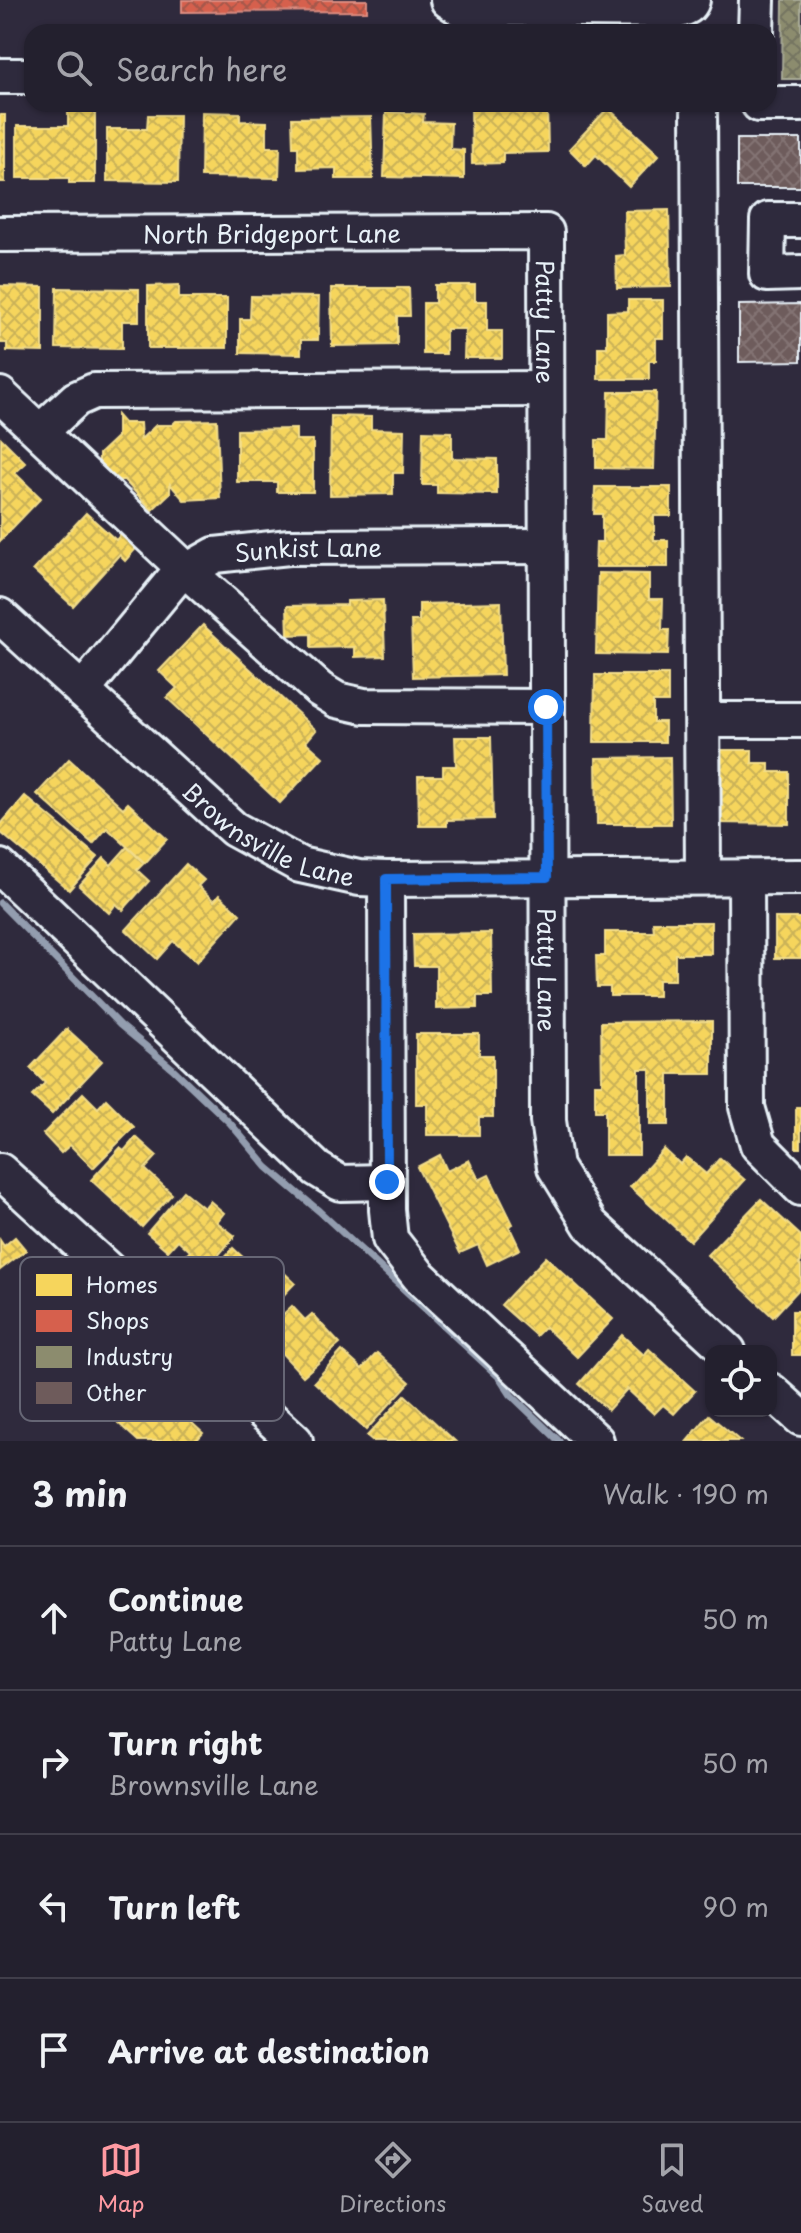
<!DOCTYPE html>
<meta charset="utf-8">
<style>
body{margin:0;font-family:"Playpen Sans",sans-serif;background:#2b2836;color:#f1f3f6}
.controls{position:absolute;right:24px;bottom:24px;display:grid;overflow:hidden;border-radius:16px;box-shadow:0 2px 6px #0004}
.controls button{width:72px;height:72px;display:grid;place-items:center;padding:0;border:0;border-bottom:2px solid #403e4a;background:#23202e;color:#f1f3f6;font:40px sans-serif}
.stop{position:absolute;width:24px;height:24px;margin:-18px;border:6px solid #1a73e8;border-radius:50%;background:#fff}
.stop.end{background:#1a73e8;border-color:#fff;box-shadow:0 2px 8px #0008}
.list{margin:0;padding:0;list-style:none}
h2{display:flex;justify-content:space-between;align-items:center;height:104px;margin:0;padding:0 32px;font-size:34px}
h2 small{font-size:26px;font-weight:400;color:#a3a3aa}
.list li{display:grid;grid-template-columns:52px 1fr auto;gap:24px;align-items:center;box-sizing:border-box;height:144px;padding:0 32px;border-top:2px solid #403e4a}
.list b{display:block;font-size:30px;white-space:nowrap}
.list p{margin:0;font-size:26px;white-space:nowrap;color:#a3a3aa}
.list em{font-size:26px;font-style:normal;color:#a3a3aa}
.icon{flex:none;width:44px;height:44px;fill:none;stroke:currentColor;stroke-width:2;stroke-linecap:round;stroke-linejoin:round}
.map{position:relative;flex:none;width:801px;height:1441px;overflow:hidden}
.search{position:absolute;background:#23202e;box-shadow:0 2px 6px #0004;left:24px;right:24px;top:24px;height:88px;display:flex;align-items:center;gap:20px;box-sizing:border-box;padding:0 28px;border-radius:24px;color:#a3a3aa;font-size:30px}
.sheet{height:680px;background:#23202e}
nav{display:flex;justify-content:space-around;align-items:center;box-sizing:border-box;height:112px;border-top:2px solid #403e4a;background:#23202e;font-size:22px;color:#a3a3aa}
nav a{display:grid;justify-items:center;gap:4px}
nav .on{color:#ff9aa2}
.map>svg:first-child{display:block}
</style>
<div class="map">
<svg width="801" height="1441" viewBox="0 0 801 1441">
<defs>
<pattern id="homes-cross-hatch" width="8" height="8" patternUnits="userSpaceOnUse" patternTransform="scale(2)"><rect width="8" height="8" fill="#f6d55c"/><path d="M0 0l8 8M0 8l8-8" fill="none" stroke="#cab258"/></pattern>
<pattern id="shops-cross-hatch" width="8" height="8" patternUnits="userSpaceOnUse" patternTransform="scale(2)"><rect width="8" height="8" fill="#d6604d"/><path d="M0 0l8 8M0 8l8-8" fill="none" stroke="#a4584c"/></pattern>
<pattern id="industry-cross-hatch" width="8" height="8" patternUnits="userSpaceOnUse" patternTransform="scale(2)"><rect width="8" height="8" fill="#8c8c6e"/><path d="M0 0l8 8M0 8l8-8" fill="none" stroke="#747461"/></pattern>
<pattern id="building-cross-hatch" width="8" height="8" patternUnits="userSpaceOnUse" patternTransform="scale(2)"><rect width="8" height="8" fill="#6e5b5b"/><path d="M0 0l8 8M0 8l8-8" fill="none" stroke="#837373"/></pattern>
</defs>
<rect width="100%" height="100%" fill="#2f2a3d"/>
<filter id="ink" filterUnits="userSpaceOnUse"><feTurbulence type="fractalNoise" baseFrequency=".0125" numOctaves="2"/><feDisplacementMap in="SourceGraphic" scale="16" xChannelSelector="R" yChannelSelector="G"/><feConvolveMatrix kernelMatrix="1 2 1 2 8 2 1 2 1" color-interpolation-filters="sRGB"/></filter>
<g filter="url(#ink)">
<g fill="url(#homes-cross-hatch)" stroke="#f2dd8b" stroke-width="2">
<polygon points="547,104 548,152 503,153 503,163 472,164 471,106"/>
<polygon points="608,108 659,155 629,187 596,155 586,166 569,149"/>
<polygon points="68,110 95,110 95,183 69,183 69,178 17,178 17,126 68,126"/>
<polygon points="202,112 240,113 240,121 267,122 267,147 280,147 279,178 201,177"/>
<polygon points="386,112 424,114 423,122 451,123 450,149 464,150 464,179 384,177"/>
<rect x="0" y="115" width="5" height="67"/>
<polygon points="148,115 179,115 178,182 107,181 107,129 147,129"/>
<polygon points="371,117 373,179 336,179 336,168 298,169 298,147 293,147 292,118"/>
<polygon points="669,210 671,287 617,288 616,256 625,255 624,211"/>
<polygon points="179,285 179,298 227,298 227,348 148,348 148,286"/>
<polygon points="435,285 475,285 475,301 487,301 487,331 502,331 502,358 464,358 465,329 446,329 446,354 423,354 423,303 435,303"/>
<polygon points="0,286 43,287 43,352 7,351 7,343 0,343"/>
<polygon points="57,288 139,289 139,321 122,321 122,349 56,348"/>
<polygon points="331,288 409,288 410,316 397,316 397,345 332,346"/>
<polygon points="251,296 319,297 318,340 301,340 301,354 240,353 240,319 250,319"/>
<polygon points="628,300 663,300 663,338 656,338 656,361 649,361 649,379 598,379 598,347 607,347 607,312 628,311"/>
<polygon points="609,392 656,392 654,469 596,468 596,440 608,440"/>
<polygon points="117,415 124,423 140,423 141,439 156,425 172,425 176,421 217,420 220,498 184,500 170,484 170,493 152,510 124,480 114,480 99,463 99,454 117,437"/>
<polygon points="331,416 371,417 371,429 404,430 403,473 393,473 393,494 330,495"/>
<polygon points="296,429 296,440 313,440 313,492 277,492 277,482 237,482 237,430"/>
<polygon points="423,431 452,432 452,458 497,459 497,494 437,493 437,485 422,485"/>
<polygon points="1,438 26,463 15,473 41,498 0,541"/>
<polygon points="595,487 671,487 671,516 654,516 654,540 668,540 668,567 595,567 596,542 602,542 602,514 594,514"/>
<polygon points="86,513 116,540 124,531 139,545 125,561 119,555 73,606 33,570"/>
<polygon points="598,573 649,574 649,599 663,599 662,630 669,630 668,655 596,654"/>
<polygon points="383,600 385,656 355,657 355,647 311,648 311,634 288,635 287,606 347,605 347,601"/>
<polygon points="501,602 503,675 413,677 411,621 419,621 419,604"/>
<polygon points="203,625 316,730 306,742 323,757 280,803 167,698 177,688 159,671"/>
<polygon points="595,675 668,675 668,702 653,702 653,722 665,722 665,742 594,742"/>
<polygon points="455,737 491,737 493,819 447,820 447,826 419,826 418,776 443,776 443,766 456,766"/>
<polygon points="715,750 752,750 752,763 769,763 769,772 789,772 789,824 715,823"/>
<polygon points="670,757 671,824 597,824 596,758"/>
<polygon points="69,759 123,808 128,803 167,839 145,863 107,828 93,844 37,794"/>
<polygon points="25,796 98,857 69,890 0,832 0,825"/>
<polygon points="127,847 144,863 137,870 149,881 123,910 116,904 109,913 79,886 104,858 111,865"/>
<polygon points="186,864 204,880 198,886 214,901 219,895 240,914 197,962 173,941 157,959 126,930"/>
<rect x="775" y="918" width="26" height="40"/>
<polygon points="653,922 711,922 711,954 675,954 675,980 658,980 658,996 610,996 610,987 597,987 596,956 605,956 605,932 654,932"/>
<polygon points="491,933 492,996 477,996 477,1008 436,1009 436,966 414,966 413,934"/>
<polygon points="712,1021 712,1074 669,1074 669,1125 650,1125 650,1069 639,1069 639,1155 605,1155 605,1111 595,1111 595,1084 602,1084 601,1022"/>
<polygon points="67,1029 102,1061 52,1114 32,1096 45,1083 30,1068"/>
<polygon points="416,1034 479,1034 479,1055 493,1055 493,1117 479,1117 479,1135 427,1135 427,1104 416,1104"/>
<polygon points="83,1093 98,1108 106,1099 134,1127 93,1168 70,1145 61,1153 43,1134"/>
<rect x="796" y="1107" width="5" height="41"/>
<polygon points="136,1137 157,1156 145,1169 172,1194 142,1227 91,1180 120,1148 124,1151"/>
<polygon points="664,1149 680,1164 686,1157 706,1174 720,1158 745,1180 690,1241 630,1187"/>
<polygon points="440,1155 447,1171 469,1160 479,1180 489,1175 513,1224 509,1226 520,1249 487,1265 478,1245 460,1253 417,1167"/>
<polygon points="183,1191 204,1208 210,1201 224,1213 217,1222 235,1236 198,1279 180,1263 190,1251 178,1240 168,1251 147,1233"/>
<polygon points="761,1199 801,1236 801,1262 799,1264 801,1266 801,1287 773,1317 707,1255"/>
<polygon points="15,1237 26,1250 0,1270 0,1240 4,1246"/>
<polygon points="233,1248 261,1274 273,1262 295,1283 257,1323 227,1294 221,1301 201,1282"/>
<polygon points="546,1257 613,1319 577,1357 545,1327 536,1336 501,1305"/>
<polygon points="292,1306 305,1320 312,1314 340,1344 303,1376 263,1333"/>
<rect x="792" y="1311" width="9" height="44"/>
<polygon points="622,1335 644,1355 649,1349 695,1391 674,1414 663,1405 654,1414 627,1389 608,1410 579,1384"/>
<polygon points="342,1351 362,1369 377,1353 410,1382 366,1430 314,1382"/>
<polygon points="152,1386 203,1433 196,1441 138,1441 118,1423"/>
<polygon points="405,1395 455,1441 373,1441 367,1436"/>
<polygon points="709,1415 740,1441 687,1441"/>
</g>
<polygon fill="url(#shops-cross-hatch)" stroke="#db8c80" stroke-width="2" points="182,0 367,0 367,11 182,12"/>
<polygon fill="url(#industry-cross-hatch)" stroke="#a8aa97" stroke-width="2" points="783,0 801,0 801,79 782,79"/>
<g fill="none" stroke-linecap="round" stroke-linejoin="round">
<polyline stroke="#939daf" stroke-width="7" points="0,903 120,1025 172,1068 230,1123 267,1167 319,1211 500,1378 511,1395 559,1441"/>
</g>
<g fill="url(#building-cross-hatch)" stroke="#e8f1f8" stroke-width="2">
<rect x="737" y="139" width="64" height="48"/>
<polygon points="801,304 801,361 739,362 739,305"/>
</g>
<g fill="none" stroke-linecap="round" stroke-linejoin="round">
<defs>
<g id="minor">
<path d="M448,0L460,8L679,10C685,8 690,7 692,0"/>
<polyline points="756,32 757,0"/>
<polyline points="0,76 32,76"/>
<polyline points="699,104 703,877"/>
<polyline points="759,104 801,104"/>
<polyline points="801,220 768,220 767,274 801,273"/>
<path id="s1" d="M0,234L546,232L548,1121L555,1167L590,1224L728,1351"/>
<polyline points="0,395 187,571 319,689 337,700 364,706 546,707"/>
<polyline points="40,432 76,399 94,391 546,389"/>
<path id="s2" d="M0,616L234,829L300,865L359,878L386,879L801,877"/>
<path id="s3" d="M82,691L176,577L215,555L289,547L546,546"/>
<polyline points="703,720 801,720"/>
<polyline points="0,867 317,1169 340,1183 387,1182"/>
<polyline points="746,877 747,1107 758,1145 801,1188"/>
<polyline points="386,879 387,1210 390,1239 419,1276 596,1441"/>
<polyline points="0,1171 295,1441"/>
<polyline points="771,1391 801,1418"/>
</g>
</defs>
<use href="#minor" stroke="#e8f1f8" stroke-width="40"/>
<use href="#minor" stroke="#2f2a3d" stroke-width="34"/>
</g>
</g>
<g fill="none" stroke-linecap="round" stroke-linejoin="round" filter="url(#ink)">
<polyline stroke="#1a73e8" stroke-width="10" points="387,1182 386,879 547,877 546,707"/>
</g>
<g text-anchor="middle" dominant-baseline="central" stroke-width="8" stroke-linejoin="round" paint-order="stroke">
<g font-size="24" fill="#e8f1f8" stroke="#2f2a3d">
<text stroke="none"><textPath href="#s1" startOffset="272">North Bridgeport Lane</textPath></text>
<text stroke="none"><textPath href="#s1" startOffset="636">Patty Lane</textPath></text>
<text stroke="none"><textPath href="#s3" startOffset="286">Sunkist Lane</textPath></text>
<text stroke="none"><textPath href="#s2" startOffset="350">Brownsville Lane</textPath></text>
<text stroke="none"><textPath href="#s1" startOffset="1284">Patty Lane</textPath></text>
</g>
</g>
<rect x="20" y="1257" width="264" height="164" rx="12" fill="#2f2a3d" stroke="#666675" stroke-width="2"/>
<rect x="36" y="1274" width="36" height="22" fill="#f6d55c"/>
<rect x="36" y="1310" width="36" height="22" fill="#d6604d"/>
<rect x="36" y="1346" width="36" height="22" fill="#8c8c6e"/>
<rect x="36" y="1382" width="36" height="22" fill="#6e5b5b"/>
<g font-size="22" fill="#e8f1f8">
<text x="86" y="1293">Homes</text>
<text x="86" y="1329">Shops</text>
<text x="86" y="1365">Industry</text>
<text x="86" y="1401">Other</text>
</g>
</svg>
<div class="controls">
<button><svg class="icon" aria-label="locate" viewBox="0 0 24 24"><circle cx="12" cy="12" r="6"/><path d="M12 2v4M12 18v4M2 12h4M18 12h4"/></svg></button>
</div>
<div class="stop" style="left:546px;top:707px"></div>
<div class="stop end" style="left:387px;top:1182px"></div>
<div class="search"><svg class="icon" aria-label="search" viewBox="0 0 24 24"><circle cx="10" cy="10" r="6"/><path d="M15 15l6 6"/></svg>Search here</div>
</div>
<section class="sheet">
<h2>3 min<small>Walk · 190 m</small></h2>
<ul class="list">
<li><svg class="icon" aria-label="ahead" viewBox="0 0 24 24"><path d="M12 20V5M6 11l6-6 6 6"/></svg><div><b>Continue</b><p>Patty Lane</p></div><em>50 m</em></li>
<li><svg class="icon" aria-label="right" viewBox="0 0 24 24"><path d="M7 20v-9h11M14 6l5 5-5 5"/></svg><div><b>Turn right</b><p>Brownsville Lane</p></div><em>50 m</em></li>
<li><svg class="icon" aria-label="left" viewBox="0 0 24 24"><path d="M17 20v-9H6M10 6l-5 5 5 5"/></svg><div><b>Turn left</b></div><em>90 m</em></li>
<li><svg class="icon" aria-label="arrive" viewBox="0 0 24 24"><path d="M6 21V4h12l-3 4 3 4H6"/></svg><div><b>Arrive at destination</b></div></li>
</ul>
</section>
<nav>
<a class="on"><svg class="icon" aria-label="map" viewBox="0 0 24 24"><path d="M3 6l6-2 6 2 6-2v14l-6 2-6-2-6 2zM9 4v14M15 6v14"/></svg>Map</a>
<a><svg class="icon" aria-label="directions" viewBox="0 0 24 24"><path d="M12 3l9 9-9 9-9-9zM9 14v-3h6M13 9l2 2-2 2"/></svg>Directions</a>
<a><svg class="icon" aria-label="saved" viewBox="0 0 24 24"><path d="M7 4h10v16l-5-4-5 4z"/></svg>Saved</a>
</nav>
